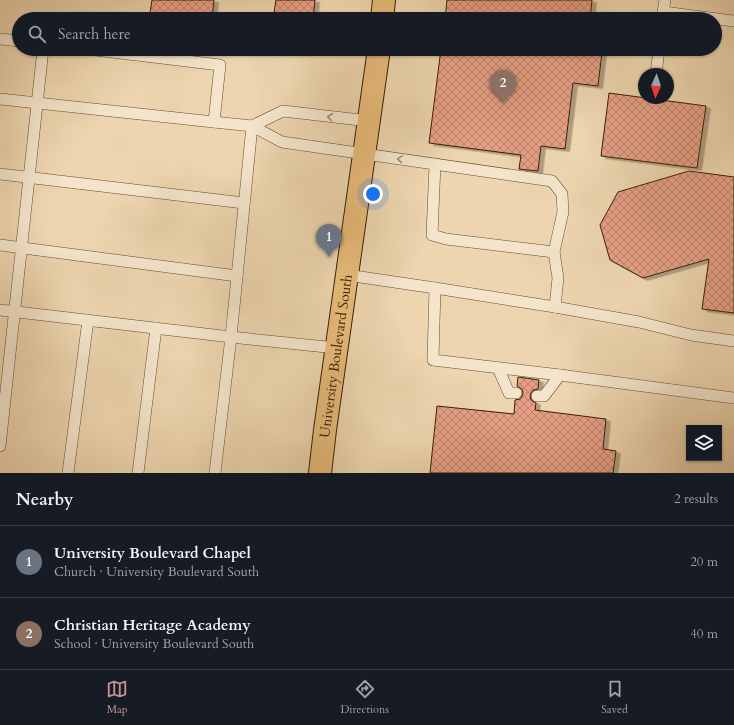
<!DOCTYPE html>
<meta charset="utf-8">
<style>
body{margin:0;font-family:Cardo,serif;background:#20242c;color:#f1f3f6}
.controls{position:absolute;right:12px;bottom:12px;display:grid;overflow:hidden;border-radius:0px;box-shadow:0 1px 3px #0004}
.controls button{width:36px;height:36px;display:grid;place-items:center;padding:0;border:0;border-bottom:1px solid #363941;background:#171b24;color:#f1f3f6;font:20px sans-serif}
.compass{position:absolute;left:638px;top:68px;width:36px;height:36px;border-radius:50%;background:#171b24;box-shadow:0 1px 3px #0004;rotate:183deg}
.you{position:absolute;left:373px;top:194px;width:14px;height:14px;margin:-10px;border:3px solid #fff;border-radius:50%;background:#1a73e8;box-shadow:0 0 0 6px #1a73e833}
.badge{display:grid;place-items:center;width:26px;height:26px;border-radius:50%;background:#c59692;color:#fff;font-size:13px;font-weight:700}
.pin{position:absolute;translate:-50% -33px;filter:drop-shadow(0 1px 2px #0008)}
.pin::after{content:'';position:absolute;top:21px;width:14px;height:12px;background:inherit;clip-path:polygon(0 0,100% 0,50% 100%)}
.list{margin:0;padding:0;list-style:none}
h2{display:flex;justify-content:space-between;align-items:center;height:52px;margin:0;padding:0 16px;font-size:17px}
h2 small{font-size:13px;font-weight:400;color:#9ea1a6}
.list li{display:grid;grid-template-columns:26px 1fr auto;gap:12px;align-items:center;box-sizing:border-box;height:72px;padding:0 16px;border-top:1px solid #363941}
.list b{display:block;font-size:15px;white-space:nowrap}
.list p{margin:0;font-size:13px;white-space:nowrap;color:#9ea1a6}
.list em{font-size:13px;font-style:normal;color:#9ea1a6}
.icon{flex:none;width:22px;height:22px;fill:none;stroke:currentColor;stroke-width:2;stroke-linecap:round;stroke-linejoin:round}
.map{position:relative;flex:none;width:734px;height:473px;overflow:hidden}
.search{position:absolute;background:#171b24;box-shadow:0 1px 3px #0004;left:12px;right:12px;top:12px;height:44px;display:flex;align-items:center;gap:10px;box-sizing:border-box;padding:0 14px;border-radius:22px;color:#9ea1a6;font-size:15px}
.sheet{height:196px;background:#171b24}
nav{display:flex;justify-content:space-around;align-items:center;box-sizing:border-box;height:56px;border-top:1px solid #363941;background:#171b24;font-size:11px;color:#9ea1a6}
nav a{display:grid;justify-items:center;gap:2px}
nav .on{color:#c59692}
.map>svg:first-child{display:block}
</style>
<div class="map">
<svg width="734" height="473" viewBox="0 0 734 473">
<defs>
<pattern id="building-cross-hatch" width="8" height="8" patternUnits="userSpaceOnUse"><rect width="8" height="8" fill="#e69f85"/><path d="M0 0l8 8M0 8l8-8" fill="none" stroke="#bb816b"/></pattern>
<filter id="shadow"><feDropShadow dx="4.5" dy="2.5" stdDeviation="0" flood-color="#0004"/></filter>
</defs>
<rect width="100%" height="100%" fill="#edd5af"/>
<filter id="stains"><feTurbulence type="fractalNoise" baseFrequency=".005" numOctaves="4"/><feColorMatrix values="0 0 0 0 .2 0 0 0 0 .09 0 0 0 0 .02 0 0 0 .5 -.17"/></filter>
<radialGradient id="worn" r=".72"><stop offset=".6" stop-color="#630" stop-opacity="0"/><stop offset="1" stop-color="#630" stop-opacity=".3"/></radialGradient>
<g fill="url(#building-cross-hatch)" stroke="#371e05" filter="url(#shadow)">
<polygon points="152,0 214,0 212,19 149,19"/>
<polygon points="276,0 315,0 313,19 273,19"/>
<polygon points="447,0 592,0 590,19 445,19"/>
<polygon points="441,49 586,49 586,50 602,52 598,86 573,83 565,149 541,146 538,171 519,169 521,155 429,143"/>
<polygon points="609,93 706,106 697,168 601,156"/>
<polygon points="689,171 734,177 734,313 702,309 709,259 643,278 610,260 600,225 618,192"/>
<polygon points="518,377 539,380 538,389 533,390 531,393 530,396 531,400 536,403 535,410 606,419 603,449 616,451 613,473 430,473 437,406 514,414 515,400 520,399 522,396 523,393 522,389 517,386"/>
</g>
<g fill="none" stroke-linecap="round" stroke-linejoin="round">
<defs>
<g id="lane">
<polyline points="665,0 663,12 734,21"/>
<polyline points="0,39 19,41"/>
<polyline points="87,49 220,65 214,122 252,126 231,337 336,348"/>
<polyline points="656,74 659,49"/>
<polyline points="0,99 214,122"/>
<polyline points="369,121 283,111 252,126 282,142 552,181 562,194 563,212 554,252 446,239 432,235 435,164"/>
<polyline points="0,174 244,203"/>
<polyline points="0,245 237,276"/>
<polyline points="554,252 558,278 555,307"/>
<polyline points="347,275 435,288 555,307 639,322 691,335 734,341"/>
<polyline points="435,288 433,360 560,375 734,398"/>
<polyline points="0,310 231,337 215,473"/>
<polyline points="498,368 509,393 516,393"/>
<polyline points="537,396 544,396 560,375"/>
<polyline points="0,446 43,49"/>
<polyline points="68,473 88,320"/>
<polyline points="138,473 156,328"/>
</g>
<g id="primary">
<polyline points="382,19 384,0"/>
<path id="s1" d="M320,473L325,430L379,49"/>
</g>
</defs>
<use href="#lane" stroke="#644c30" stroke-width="12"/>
<use href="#primary" stroke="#371e05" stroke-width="24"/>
<use href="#lane" stroke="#f3e4cb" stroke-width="11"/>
<use href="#primary" stroke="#e6ba78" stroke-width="22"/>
</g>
<defs><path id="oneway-chevron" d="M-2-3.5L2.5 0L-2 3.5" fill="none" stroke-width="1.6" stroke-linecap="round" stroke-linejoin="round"/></defs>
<g stroke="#9e8b72">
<use href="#oneway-chevron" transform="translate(330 117) rotate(-173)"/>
<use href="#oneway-chevron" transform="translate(400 159) rotate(-171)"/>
</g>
<g text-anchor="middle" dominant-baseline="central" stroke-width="4" stroke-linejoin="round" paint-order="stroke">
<g font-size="14" fill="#371e05" stroke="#f3e4cb">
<text stroke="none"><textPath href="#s1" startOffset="118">University Boulevard South</textPath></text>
</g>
</g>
<rect width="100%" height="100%" filter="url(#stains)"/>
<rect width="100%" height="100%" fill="url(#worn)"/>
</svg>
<div class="controls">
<button><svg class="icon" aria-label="layers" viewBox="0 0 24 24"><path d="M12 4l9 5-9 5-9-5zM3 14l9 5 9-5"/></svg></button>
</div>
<svg class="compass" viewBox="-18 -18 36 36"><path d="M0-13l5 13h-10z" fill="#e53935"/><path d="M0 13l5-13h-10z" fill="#9ea1a6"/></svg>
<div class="you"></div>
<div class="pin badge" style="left:329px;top:257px;background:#6b7280">1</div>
<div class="pin badge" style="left:503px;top:103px;background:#8d6e63">2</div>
<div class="search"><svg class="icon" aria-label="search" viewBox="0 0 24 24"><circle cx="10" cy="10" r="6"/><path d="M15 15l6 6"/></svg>Search here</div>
</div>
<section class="sheet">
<h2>Nearby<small>2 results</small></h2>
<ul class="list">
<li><span class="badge" style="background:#6b7280">1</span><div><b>University Boulevard Chapel</b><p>Church · University Boulevard South</p></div><em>20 m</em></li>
<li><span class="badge" style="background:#8d6e63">2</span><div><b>Christian Heritage Academy</b><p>School · University Boulevard South</p></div><em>40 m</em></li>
</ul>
</section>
<nav>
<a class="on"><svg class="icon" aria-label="map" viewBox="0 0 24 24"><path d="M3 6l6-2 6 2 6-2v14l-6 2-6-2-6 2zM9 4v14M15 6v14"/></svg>Map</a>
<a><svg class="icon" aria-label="directions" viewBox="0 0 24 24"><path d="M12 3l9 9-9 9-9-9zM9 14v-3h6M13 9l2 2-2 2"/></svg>Directions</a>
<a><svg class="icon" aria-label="saved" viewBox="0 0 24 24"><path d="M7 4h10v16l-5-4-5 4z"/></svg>Saved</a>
</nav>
